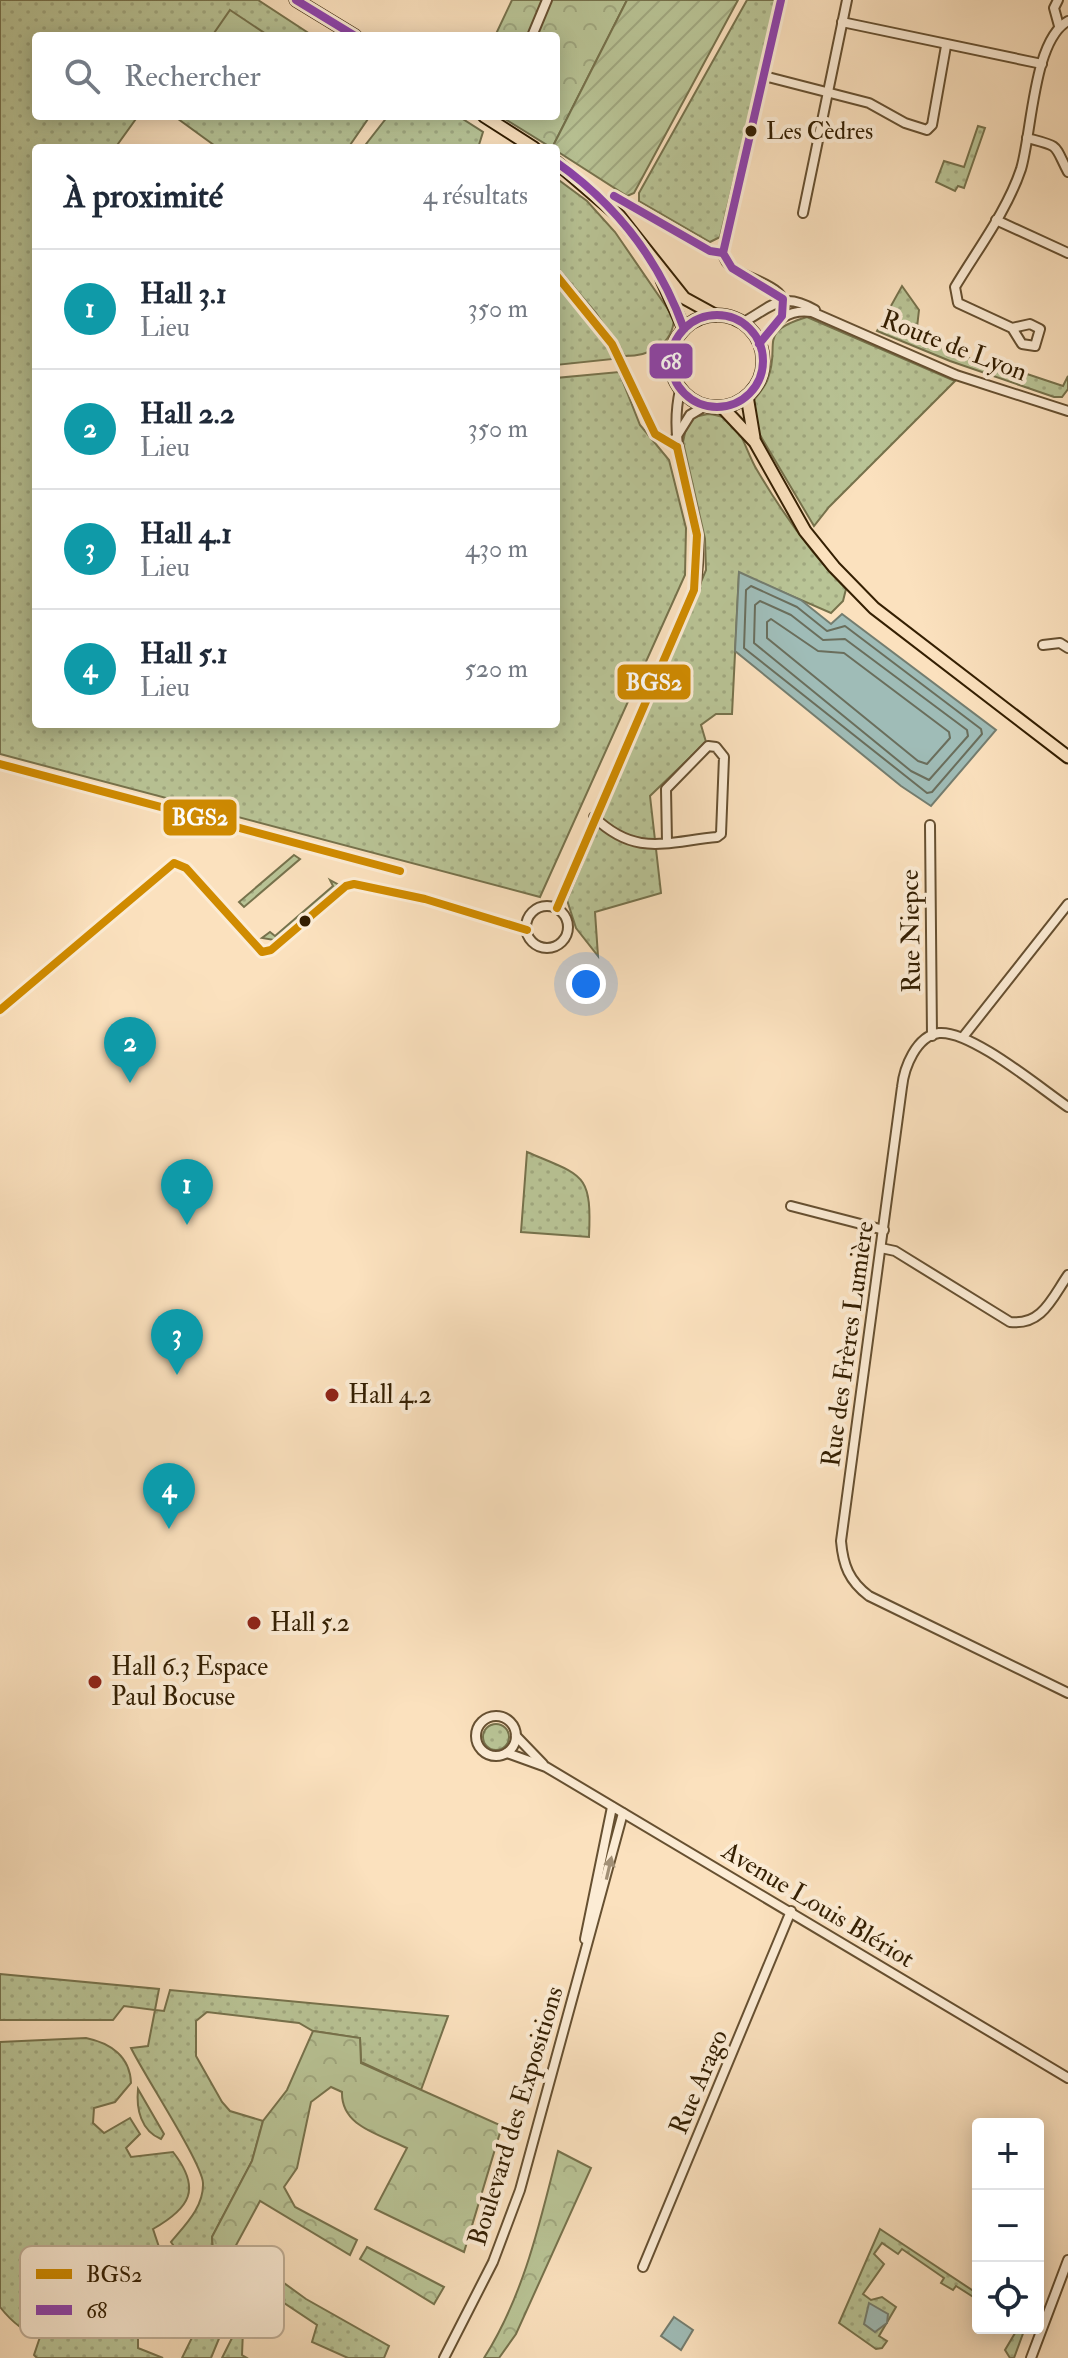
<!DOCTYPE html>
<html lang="fr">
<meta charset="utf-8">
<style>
body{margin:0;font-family:"IM FELL Double Pica",serif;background:#f6f6f7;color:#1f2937}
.controls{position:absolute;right:24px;bottom:24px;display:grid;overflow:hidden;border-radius:8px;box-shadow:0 4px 20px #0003}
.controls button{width:72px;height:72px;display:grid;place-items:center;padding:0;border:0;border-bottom:2px solid #e0e1e3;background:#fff;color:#1f2937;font:40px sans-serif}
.you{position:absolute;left:586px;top:984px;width:28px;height:28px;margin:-20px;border:6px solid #fff;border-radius:50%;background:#1a73e8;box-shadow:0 0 0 12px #1a73e833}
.badge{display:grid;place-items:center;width:52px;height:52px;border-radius:50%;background:#8f2418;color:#fff;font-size:26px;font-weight:700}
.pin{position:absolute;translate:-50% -66px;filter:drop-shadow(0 2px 4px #0008)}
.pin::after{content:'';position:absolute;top:42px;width:28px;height:24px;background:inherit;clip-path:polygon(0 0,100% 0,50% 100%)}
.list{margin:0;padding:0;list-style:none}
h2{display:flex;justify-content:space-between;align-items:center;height:104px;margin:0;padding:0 32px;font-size:34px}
h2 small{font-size:26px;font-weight:400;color:#747a83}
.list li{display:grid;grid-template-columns:52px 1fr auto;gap:24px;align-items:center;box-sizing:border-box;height:120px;padding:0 32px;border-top:2px solid #e0e1e3}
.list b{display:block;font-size:30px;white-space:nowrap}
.list p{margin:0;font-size:26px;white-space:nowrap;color:#747a83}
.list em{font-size:26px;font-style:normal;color:#747a83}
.icon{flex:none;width:44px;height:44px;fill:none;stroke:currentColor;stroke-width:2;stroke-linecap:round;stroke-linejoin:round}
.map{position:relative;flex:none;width:1068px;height:2358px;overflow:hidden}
.search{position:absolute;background:#fff;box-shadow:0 4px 20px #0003;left:32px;top:32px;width:528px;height:88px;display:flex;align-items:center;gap:20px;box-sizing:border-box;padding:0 28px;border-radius:8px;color:#747a83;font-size:30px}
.panel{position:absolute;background:#fff;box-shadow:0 4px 20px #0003;left:32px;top:144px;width:528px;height:584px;border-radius:8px}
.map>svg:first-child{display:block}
</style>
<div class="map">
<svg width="1068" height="2358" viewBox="0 0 1068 2358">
<defs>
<pattern id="grass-dots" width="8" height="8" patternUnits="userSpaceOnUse" patternTransform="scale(2)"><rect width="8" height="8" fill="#b9c496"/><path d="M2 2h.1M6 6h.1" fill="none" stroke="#a0a880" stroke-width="1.8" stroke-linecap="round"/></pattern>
<pattern id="forest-crowns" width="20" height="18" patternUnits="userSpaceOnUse" patternTransform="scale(2)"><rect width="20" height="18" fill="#b9c496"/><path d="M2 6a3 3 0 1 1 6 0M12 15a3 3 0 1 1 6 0" fill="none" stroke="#a0a880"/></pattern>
<pattern id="garden-furrows" width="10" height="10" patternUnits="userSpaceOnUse" patternTransform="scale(2)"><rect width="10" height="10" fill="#b9c496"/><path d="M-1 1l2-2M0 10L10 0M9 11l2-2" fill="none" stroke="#a0a880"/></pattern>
</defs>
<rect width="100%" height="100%" fill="#fbe1be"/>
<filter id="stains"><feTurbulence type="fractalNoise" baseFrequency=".0025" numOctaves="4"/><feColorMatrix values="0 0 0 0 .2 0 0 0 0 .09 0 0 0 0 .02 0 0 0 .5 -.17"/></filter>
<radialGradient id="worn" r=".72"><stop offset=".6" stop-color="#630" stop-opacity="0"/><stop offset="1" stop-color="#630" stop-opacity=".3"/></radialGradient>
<g fill="url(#grass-dots)" stroke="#76724c" stroke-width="2">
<polygon points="0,0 258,0 313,36 36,36 36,116 138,116 115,148 36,148 36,724 556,724 556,378 619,372 640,425 669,460 686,528 685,575 540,897 0,754"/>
<polygon points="747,0 777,0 720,237 710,242 639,201 639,193"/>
<polygon points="174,116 370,116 348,148 218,148"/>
<polygon points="388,116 458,116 483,132 478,148 363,148"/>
<polygon points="978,126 985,128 964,188 958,186 955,191 936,182 944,161 964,167"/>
<path d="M556,178L587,201L615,232L674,318C673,345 649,356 625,356L596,313L556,266Z"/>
<polygon points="556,283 608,348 613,359 556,365"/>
<polygon points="902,286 919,310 916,336 1023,381 1027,374 1063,386 1068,376 1068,389 1062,397 1054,397 950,361 877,331"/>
<path d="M807,317L955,381L829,507L814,526L757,430L754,400C759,393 766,386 768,378C781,344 756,332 807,317Z"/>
<path d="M708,414C718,415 729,417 735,426C744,438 749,457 757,470C783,514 810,553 846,589L843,601L831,613L739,573L732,714H716L701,725L706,742L650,796L661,893L595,912L598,956L576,928L567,900L706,570L705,539L683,442L686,428L694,417Z"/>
<polygon points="294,855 300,859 244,907 239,902"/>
<polygon points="330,880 339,885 274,940 262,938 270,932 275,936 333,886"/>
<path d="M527,1152C583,1176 592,1172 589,1237L521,1232Z"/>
<circle cx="496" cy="1737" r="13"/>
<path d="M0,1974L159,1989L155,2010L164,2011L170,1990L448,2016L421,2090L361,2062L360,2038L313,2031L299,2023L207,2012L196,2021V2056L222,2102L230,2111L263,2121L252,2161L212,2237L213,2251L176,2249L171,2242C185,2225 204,2207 203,2183C202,2163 144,2075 131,2048L148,2046L155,2010L124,2006L113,2020H0Z"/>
<path d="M86,2038C110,2043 130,2056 131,2083L115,2102L94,2108L93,2123L104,2133L130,2118L140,2134L126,2148L131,2157L173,2152C202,2189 190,2208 153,2229L164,2262L138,2335V2348L163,2358H37L34,2355L40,2337C23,2332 11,2321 0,2307V2042Z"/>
<path d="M138,2089L164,2134L161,2139C141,2131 136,2109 138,2089Z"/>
<polygon points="880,2229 978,2294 978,2300 956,2286 953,2290 941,2283 944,2278 902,2249 898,2254 882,2243 874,2254 884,2264 863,2294 871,2300 882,2297 896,2307 879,2336 887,2341 882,2348 876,2349 839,2323"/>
<polygon points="244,2254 306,2299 389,2346 384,2358 348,2358 312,2342 317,2325 245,2277 238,2298 234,2298 231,2287"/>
<polygon points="184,2264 208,2265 221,2274 225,2324 211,2358 182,2358 206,2309 180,2273"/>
<polygon points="237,2328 243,2330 242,2355 247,2358 222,2358"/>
<polygon points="1018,2328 1025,2328 1014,2358 1010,2358 1005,2350"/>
</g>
<g fill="url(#forest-crowns)" stroke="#76724c" stroke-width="2">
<polygon points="512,0 627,0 552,148 500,116 556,116 556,36 495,36"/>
<path d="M313,2031L360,2038L361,2063L502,2126L464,2252L375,2209L407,2148C380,2134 341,2127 342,2092L331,2087L311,2102L297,2168L284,2187L295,2207L357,2240L350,2255L260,2201L234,2249L221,2255L213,2251L212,2237L252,2161L263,2121L287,2090Z"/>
<path d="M558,2151L591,2168L516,2334L499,2358H484C524,2295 540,2222 558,2151Z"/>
<polygon points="367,2247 444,2287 434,2304 360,2259"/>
</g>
<polygon fill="url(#garden-furrows)" stroke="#76724c" stroke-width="2" points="627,0 738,0 634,193 627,196 552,148"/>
<polygon fill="#b9c496" stroke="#76724c" stroke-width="2" points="230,10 269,36 212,36"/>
<g fill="#9fbcb7" stroke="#747d6f" stroke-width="2">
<polygon points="739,572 801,600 831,624 842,614 996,730 931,806 901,786 735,651"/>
<polygon points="869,2303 888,2314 887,2323 875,2332 864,2324"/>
<polygon points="674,2317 693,2330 681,2350 661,2336"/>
</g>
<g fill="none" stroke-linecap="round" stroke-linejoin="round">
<g stroke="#6a6e5c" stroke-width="2">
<polygon points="751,586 797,607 827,631 845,626 981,729 982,734 932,792 927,793 744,648 746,590"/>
<polygon points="760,601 791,615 823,640 845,639 967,730 968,736 929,780 911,771 754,643 755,605"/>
<polygon points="771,619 818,651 844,653 949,732 950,738 927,764 918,761 767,638 767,622"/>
</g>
<defs>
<g id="minor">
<path d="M781,0L723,253C727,283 797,278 782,316"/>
<polyline points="1058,0 1054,8 1059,26"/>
<polyline points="842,22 1042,64"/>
<polyline points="532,36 547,0"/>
<polyline points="764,76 869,103 905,123 927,130 932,125 946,46"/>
<path d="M1027,138C1061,147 1053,143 1068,172"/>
<polyline points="803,213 847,0"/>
<polyline points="996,220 1068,253"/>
<path d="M742,323C772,307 781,290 815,310"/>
<path d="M1012,328L1030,324L1040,329L1035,346L1022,344L1012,328L958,303L955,287C977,250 1007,211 1021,169C1032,133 1033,40 1068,21"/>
<path d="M759,344C775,324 784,308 812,312L956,375L1068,411"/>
<polyline points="675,439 690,415 705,406"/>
<polyline points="1043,645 1060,643 1068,648"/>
<path d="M594,817C636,857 665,842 717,837L721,834L724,757L716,747L708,746L666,789L667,842"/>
<polyline points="930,825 932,1036"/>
<circle cx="547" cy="927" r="21"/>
<path d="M557,908L694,590C713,516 663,465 680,390"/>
<polyline points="963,1037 1068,904"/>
<path d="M1068,1107C1040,1088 971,1030 939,1033C916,1036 904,1068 902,1087L841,1541C843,1565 849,1581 869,1596L1068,1693"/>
<polyline points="791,1206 884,1230"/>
<path d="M881,1248L895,1251L1010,1322C1042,1326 1052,1298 1068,1275"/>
<circle cx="496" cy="1736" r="20"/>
<polyline points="516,1736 543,1764"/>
<polyline points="507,1753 546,1767 1068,2078"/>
<polyline points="585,1939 612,1807"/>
<polyline points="643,2267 791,1911"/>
<polyline points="444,2358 493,2262 520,2190 623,1813"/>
<polyline points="1031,2358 1068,2260"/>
</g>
<g id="major">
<polyline points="296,0 355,36"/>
<polyline points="484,116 534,148"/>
<polyline points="556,162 619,216 684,298 715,315"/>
<polyline points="662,280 684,329"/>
<circle cx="717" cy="361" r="46"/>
<polyline points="747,396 754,438"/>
<polyline points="722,407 755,442 805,531 834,567 874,608 1068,757"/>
</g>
</defs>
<use href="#minor" stroke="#665031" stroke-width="12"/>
<use href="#major" stroke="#341f02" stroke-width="15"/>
<use href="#minor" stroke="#fcecd5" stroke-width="8"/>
<use href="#major" stroke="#fbe1be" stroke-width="11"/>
<defs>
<g id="bus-1">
<polyline points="556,275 612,344 655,434 677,447"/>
<polyline points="0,764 400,871"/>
<polyline points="557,908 694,590 697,535 677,447"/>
<polyline points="0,1010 174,863 186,868 262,952 271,950 346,886 354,884 425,899 527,930"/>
</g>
<g id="bus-2">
<polyline points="296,0 355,36"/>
<path d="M556,162C617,205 659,259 684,329"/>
<polyline points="614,196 710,251 723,253"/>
<circle cx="717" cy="361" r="46"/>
<polyline points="759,344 782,316 783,299 732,268 723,253 781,0"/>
</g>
</defs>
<use href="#bus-1" stroke="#fcecd5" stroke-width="14"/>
<use href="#bus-2" stroke="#fcecd5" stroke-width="14"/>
<use href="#bus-1" stroke="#d08b00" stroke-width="8"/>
<use href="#bus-2" stroke="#8e44ad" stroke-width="8"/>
</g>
<defs><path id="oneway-solid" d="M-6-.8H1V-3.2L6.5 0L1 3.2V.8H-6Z" transform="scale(2)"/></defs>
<use fill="#a29076" href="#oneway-solid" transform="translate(609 1868) rotate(-77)"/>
<g fill="#341f02" stroke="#fcecd5" stroke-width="3">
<circle cx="751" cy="131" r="7"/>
<circle cx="305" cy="921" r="7"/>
</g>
<g fill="#8f2418" stroke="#fcecd5" stroke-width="3">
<circle cx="332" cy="1395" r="8"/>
<circle cx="254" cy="1623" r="8"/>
<circle cx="95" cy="1682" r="8"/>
</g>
<g text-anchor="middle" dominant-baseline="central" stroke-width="8" stroke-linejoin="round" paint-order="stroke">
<g font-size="24" fill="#341f02" stroke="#fcecd5" text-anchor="start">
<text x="766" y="131">Les Cèdres</text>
</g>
<g font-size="26" fill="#341f02" stroke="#fcecd5">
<text transform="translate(954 346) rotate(21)">Route de Lyon</text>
<text transform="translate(911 931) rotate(-91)">Rue Niepce</text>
<text transform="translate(848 1344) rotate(-82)">Rue des Frères Lumière</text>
<text transform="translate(818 1905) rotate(31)">Avenue Louis Blériot</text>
<text transform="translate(699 2082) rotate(-67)">Rue Arago</text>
<text transform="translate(516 2116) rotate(-73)">Boulevard des Expositions</text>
</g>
<g font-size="26" fill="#341f02" stroke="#fcecd5" text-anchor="start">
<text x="348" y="1395">Hall 4.2</text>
<text x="270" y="1623">Hall 5.2</text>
<text x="111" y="1667">Hall 6.3 Espace<tspan x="111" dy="30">Paul Bocuse</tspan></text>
</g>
</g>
<rect x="20" y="2246" width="264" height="92" rx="12" fill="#fcecd5" stroke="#c0ae96" stroke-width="2"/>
<rect x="36" y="2269" width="36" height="10" fill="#d08b00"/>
<rect x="36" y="2305" width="36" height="10" fill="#8e44ad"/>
<g font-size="22" fill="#341f02">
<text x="86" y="2282">BGS2</text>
<text x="86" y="2318">68</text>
</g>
<g stroke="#fcecd5" stroke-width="3">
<rect x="648" y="342" width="46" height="38" rx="8" fill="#8e44ad"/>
<rect x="616" y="663" width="76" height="38" rx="8" fill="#d08b00"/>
<rect x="162" y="798" width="76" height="39" rx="8" fill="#d08b00"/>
</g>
<g font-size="22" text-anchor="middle" font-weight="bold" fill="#fff">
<text x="671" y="369">68</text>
<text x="654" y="690">BGS2</text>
<text x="200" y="825">BGS2</text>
</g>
<rect width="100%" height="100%" filter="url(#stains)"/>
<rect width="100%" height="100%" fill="url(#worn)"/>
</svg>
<div class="controls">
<button>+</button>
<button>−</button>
<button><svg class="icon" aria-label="locate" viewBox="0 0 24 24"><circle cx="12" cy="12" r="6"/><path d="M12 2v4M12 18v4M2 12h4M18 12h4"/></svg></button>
</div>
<div class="you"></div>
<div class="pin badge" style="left:187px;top:1225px;background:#0f9aa8">1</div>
<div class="pin badge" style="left:130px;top:1083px;background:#0f9aa8">2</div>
<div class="pin badge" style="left:177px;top:1375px;background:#0f9aa8">3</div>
<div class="pin badge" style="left:169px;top:1529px;background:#0f9aa8">4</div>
<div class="search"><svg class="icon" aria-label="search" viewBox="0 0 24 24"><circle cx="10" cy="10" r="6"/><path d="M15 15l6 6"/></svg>Rechercher</div>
<section class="panel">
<h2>À proximité<small>4 résultats</small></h2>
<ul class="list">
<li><span class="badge" style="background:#0f9aa8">1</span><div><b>Hall 3.1</b><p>Lieu</p></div><em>350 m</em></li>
<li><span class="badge" style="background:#0f9aa8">2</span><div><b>Hall 2.2</b><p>Lieu</p></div><em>350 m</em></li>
<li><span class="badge" style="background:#0f9aa8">3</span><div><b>Hall 4.1</b><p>Lieu</p></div><em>430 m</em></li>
<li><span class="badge" style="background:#0f9aa8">4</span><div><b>Hall 5.1</b><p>Lieu</p></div><em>520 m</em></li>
</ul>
</section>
</div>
